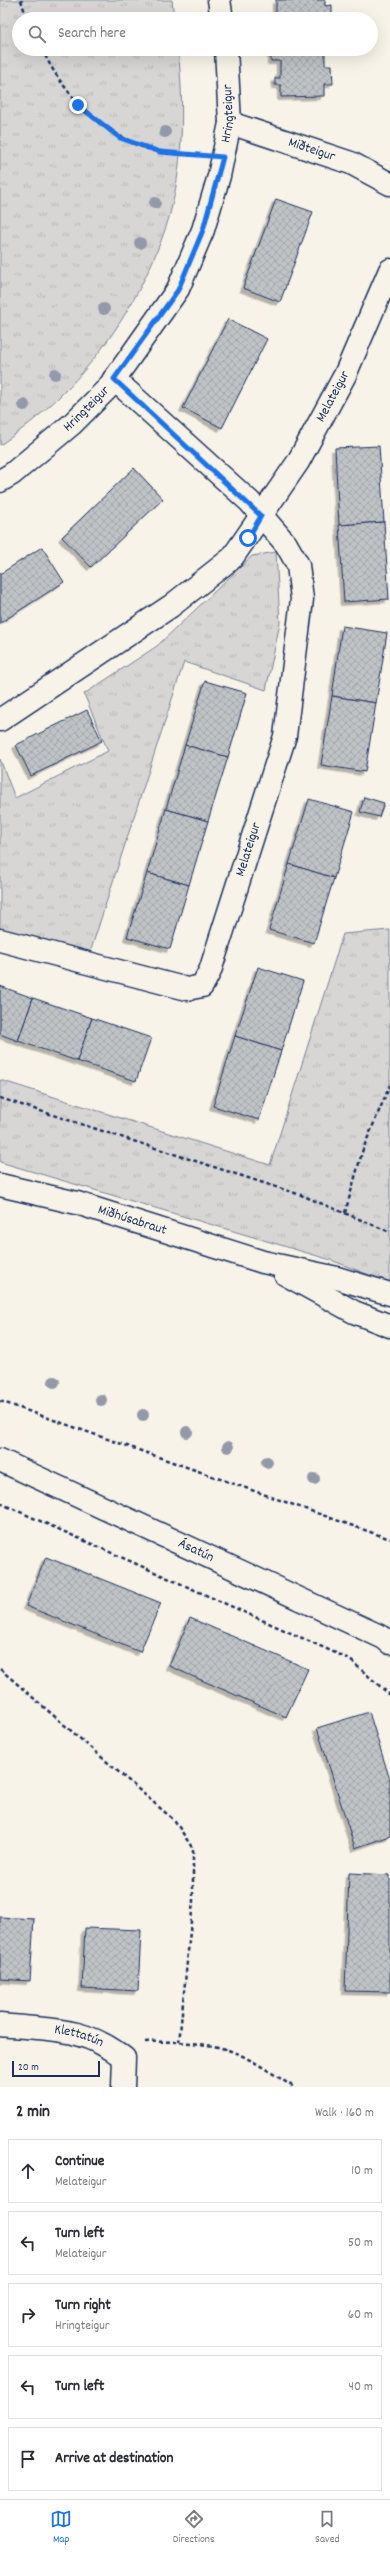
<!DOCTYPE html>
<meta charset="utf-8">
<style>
body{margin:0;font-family:Dekko,sans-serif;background:#f7f7f7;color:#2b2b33}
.scale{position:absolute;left:12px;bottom:10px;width:88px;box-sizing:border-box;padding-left:4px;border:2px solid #1b2f5e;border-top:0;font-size:11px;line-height:14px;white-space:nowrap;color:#1b2f5e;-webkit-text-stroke:3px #f7f3e8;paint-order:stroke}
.stop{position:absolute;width:12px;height:12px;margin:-9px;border:3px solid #1a73e8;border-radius:50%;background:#fff}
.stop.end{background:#1a73e8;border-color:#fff;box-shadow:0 1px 4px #0008}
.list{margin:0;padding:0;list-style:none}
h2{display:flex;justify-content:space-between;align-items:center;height:52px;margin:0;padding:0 16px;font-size:17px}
h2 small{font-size:13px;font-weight:400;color:#7c7c81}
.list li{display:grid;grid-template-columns:26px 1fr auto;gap:12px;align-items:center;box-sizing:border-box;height:64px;margin:0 8px 8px;padding:0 8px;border:1px solid #e1e1e2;border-radius:0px}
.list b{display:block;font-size:15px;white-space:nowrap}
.list p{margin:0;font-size:13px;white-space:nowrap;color:#7c7c81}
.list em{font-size:13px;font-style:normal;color:#7c7c81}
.icon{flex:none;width:22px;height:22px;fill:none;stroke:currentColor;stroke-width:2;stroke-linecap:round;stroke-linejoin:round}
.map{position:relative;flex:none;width:390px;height:2087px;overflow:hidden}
.search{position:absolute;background:#fff;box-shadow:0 4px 16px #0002;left:12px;right:12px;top:12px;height:44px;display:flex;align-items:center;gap:10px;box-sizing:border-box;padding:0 14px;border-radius:22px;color:#7c7c81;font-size:15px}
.sheet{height:412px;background:#fff}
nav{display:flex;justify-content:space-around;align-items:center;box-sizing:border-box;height:56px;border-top:1px solid #e1e1e2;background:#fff;font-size:11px;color:#7c7c81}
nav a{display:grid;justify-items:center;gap:2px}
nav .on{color:#1a73e8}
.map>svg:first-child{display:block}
</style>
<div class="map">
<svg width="390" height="2087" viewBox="0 0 390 2087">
<defs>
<pattern id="grass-tufts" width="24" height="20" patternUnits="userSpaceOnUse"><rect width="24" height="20" fill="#d7d6d4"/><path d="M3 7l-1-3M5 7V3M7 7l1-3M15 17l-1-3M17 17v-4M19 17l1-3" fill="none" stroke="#b8b8b8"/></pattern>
<pattern id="building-cross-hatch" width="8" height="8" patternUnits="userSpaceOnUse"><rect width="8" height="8" fill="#c0c3c5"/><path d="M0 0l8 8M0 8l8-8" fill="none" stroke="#a4a8ac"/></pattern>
<filter id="shadow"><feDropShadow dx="-3.5" dy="3.5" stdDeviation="0" flood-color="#0004"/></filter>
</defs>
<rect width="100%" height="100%" fill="#f7f3e8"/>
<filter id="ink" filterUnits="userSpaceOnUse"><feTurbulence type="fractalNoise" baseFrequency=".025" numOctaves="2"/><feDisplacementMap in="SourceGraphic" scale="8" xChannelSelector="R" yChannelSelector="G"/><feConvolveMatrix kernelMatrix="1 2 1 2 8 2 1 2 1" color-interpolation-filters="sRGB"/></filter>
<g filter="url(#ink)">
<g fill="url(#grass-tufts)" stroke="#798299">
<path d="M0,0H172L174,19H19V49H178C184,103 184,171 167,224C137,314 79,392 0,445Z"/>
<polygon points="276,552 280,623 266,690 184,662 87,962 0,934 0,759 15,798 108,751 84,694 157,646 252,556"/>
<polygon points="390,930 390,1283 331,1260 0,1162 0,1080 270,1165 343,934"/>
</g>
<g fill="url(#building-cross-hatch)" stroke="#1b2f5e" filter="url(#shadow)">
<polygon points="276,0 325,0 325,6 332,5 332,19 276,19"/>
<polygon points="271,49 325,49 325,65 332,65 333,84 324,84 324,96 281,97 281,85 275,85 275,78 280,78 280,61 271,61"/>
<polygon points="276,199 313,212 280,302 243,288"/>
<polygon points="228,319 267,339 222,428 183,408"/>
<polygon points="379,446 384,522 339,525 335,448"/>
<polygon points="134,468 163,499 91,567 62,537"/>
<polygon points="384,522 389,599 344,602 339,525"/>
<polygon points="42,547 64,582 0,623 0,574"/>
<polygon points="342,626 387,633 376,703 332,696"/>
<polygon points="205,681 247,693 228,757 185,745"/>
<polygon points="332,696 376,703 365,772 321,765"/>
<polygon points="87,710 102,741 31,776 16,745"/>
<polygon points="185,745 228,757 208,821 166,809"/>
<polygon points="364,797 384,803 379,817 360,812"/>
<polygon points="309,799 354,812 334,878 289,864"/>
<polygon points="166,809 208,821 189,885 147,873"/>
<polygon points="289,864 334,878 314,943 269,930"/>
<polygon points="147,873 189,885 170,949 127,937"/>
<polygon points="258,967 303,981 281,1051 235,1036"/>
<polygon points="0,986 33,998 18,1041 0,1034"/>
<polygon points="33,998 92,1018 77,1061 18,1041"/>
<polygon points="92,1018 151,1038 136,1081 77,1061"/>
<polygon points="235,1036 281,1051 259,1120 213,1106"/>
<polygon points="46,1557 161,1603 140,1652 26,1606"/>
<polygon points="190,1618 308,1669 286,1717 169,1666"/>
<polygon points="369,1712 390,1780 390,1836 355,1848 317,1728"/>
<polygon points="349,1873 390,1875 390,1992 345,1991"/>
<polygon points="0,1917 34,1919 30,1981 0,1979"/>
<polygon points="85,1928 141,1930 138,1991 82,1988"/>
</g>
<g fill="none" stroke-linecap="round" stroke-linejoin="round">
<defs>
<g id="minor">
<polyline points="219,0 222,19"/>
<path id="s1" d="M230,123L351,163L390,184"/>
<path id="s2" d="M0,481L12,474L72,424L108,388L178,289L203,230L219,176L230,123L226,49"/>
<path id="s3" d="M0,720L171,606L232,558L298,462L345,375L390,270"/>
<path id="s4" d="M0,940L187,989L202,986L210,971L285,736L302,599L298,565L286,544L250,502L114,379"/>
<path id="s5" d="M0,1185L77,1203L263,1262L337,1278L390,1294"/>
<polyline points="285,1274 354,1312 390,1326"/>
<path id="s6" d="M0,1460L384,1638L390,1643"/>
<path id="s7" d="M0,2025C48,2030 84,2026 124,2058L123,2087"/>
</g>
</defs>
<use href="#minor" stroke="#1b2f5e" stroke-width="25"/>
<g stroke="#1b2f5e" stroke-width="2.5" stroke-dasharray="4 3" stroke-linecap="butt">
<polyline points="21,0 27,19"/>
<path d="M42,49C65,98 106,139 160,152C172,154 185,154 197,155"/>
<polyline points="0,1098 301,1195 390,1232"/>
<polyline points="345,1213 363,1149 390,1085"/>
<polyline points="0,1401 390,1539"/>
<polyline points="0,1503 349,1659 390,1695"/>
<polyline points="0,1669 175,1821 193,1849 193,1901 179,2043"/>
<path d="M145,2042C167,2041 191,2042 213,2046C242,2051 269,2072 294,2087"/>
</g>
<use href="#minor" stroke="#f7f3e8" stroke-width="22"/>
</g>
<g fill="#9399a9">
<circle cx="165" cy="132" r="6"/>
<circle cx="155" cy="203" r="6"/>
<circle cx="140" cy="243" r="6"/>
<circle cx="104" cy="309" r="6"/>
<circle cx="55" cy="374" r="6"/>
<circle cx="24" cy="405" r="6"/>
<circle cx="54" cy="1382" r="6"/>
<circle cx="101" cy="1400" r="6"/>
<circle cx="143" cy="1415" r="6"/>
<circle cx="187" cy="1432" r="6"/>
<circle cx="228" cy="1447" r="6"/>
<circle cx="267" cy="1462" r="6"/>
<circle cx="314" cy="1479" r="6"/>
</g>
</g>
<g fill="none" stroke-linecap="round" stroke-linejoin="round" filter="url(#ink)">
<polyline stroke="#1a73e8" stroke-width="5" points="78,105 120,138 160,152 223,157 203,230 178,290 114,379 261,516 248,538"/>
</g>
<g text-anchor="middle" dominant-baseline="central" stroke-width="3" stroke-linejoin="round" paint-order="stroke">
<g font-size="14" fill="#1b2f5e" stroke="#f7f3e8">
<text stroke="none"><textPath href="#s2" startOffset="448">Hringteigur</textPath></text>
<text stroke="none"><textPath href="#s1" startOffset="86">Miðteigur</textPath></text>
<text stroke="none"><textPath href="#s3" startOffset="474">Melateigur</textPath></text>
<text stroke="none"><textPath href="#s2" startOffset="113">Hringteigur</textPath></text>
<text stroke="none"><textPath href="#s4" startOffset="353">Melateigur</textPath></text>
<text stroke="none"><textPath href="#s5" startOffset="137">Miðhúsabraut</textPath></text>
<text stroke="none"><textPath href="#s6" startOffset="216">Ásatún</textPath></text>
<text stroke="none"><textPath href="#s7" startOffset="80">Klettatún</textPath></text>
</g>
</g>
</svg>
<div class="scale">20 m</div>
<div class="stop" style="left:248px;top:538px"></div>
<div class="stop end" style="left:78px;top:105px"></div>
<div class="search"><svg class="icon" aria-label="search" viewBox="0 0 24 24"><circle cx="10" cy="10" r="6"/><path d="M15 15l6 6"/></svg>Search here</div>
</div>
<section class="sheet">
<h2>2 min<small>Walk · 160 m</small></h2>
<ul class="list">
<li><svg class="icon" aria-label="ahead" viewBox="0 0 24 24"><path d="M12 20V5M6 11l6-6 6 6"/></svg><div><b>Continue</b><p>Melateigur</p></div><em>10 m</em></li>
<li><svg class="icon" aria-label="left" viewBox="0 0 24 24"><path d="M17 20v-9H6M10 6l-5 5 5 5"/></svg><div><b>Turn left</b><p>Melateigur</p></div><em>50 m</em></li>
<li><svg class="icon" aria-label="right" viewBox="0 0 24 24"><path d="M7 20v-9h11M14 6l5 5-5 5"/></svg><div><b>Turn right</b><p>Hringteigur</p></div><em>60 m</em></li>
<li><svg class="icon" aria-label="left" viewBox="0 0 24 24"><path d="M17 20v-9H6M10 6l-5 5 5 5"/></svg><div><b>Turn left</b></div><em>40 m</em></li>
<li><svg class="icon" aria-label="arrive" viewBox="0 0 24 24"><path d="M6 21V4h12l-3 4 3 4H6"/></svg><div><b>Arrive at destination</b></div></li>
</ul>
</section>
<nav>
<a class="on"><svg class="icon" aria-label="map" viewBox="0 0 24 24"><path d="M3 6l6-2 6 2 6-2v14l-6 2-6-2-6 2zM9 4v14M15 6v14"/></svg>Map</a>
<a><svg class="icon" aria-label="directions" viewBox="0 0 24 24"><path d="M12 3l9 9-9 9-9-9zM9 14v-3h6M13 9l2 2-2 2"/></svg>Directions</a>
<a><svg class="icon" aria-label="saved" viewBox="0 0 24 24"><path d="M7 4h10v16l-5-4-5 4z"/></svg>Saved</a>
</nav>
